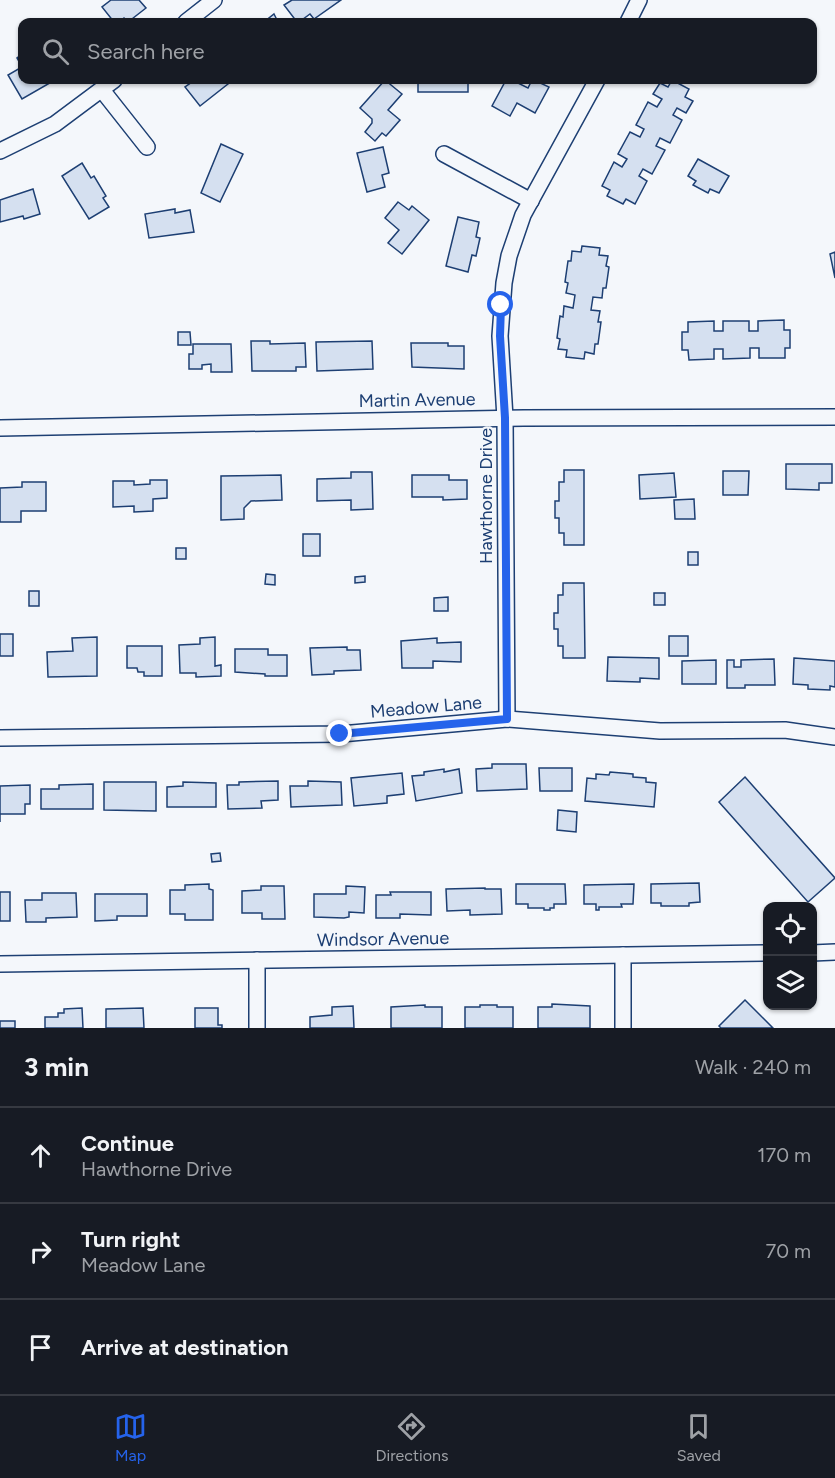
<!DOCTYPE html>
<meta charset="utf-8">
<style>
body{margin:0;font-family:Figtree,sans-serif;background:#20242c;color:#f1f3f6}
.controls{position:absolute;right:18px;bottom:18px;display:grid;overflow:hidden;border-radius:12px;box-shadow:0 2px 4px #0004}
.controls button{width:54px;height:54px;display:grid;place-items:center;padding:0;border:0;border-bottom:2px solid #363941;background:#171b24;color:#f1f3f6;font:30px sans-serif}
.stop{position:absolute;width:18px;height:18px;margin:-14px;border:4px solid #2563eb;border-radius:50%;background:#fff}
.stop.end{background:#2563eb;border-color:#fff;box-shadow:0 2px 6px #0008}
.list{margin:0;padding:0;list-style:none}
h2{display:flex;justify-content:space-between;align-items:center;height:78px;margin:0;padding:0 24px;font-size:26px}
h2 small{font-size:20px;font-weight:400;color:#9ea1a6}
.list li{display:grid;grid-template-columns:39px 1fr auto;gap:18px;align-items:center;box-sizing:border-box;height:96px;padding:0 24px;border-top:2px solid #363941}
.list b{display:block;font-size:22px;white-space:nowrap}
.list p{margin:0;font-size:20px;white-space:nowrap;color:#9ea1a6}
.list em{font-size:20px;font-style:normal;color:#9ea1a6}
.icon{flex:none;width:33px;height:33px;fill:none;stroke:currentColor;stroke-width:2;stroke-linecap:round;stroke-linejoin:round}
.map{position:relative;flex:none;width:835px;height:1028px;overflow:hidden}
.search{position:absolute;background:#171b24;box-shadow:0 2px 4px #0004;left:18px;right:18px;top:18px;height:66px;display:flex;align-items:center;gap:15px;box-sizing:border-box;padding:0 21px;border-radius:12px;color:#9ea1a6;font-size:22px}
.sheet{height:366px;background:#171b24}
nav{display:flex;justify-content:space-around;align-items:center;box-sizing:border-box;height:84px;border-top:2px solid #363941;background:#171b24;font-size:16px;color:#9ea1a6}
nav a{display:grid;justify-items:center;gap:3px}
nav .on{color:#2563eb}
.map>svg:first-child{display:block}
</style>
<div class="map">
<svg width="835" height="1028" viewBox="0 0 835 1028">
<rect width="100%" height="100%" fill="#f4f7fb"/>
<g fill="#d5e0f0" stroke="#1d3f73" stroke-width="1.5">
<polygon points="111,0 139,0 146,8 128,22 124,18 119,22 114,22 102,7"/>
<polygon points="292,0 341,0 314,19 310,14 299,22 297,22 284,5"/>
<polygon points="274,14 278,22 264,22"/>
<polygon points="22,54 22,80 55,80 22,99 8,75 22,67 17,58"/>
<polygon points="195,80 233,80 200,106 185,87"/>
<polygon points="385,80 402,94 388,110 400,120 386,136 382,133 375,141 365,132 372,123 372,119 360,108"/>
<rect x="418" y="80" width="50" height="12"/>
<polygon points="506,80 512,80 528,88 532,80 534,80 549,87 535,113 517,103 510,116 492,106"/>
<polygon points="672,80 689,89 685,97 693,101 686,113 677,108 673,115 682,120 670,143 660,138 656,146 665,150 652,174 643,169 639,176 647,181 635,204 626,199 623,204 607,196 610,190 602,186 614,162 622,167 627,159 618,154 630,132 640,137 644,129 636,125 648,102 657,107 662,99 653,94 660,83 668,87"/>
<polygon points="221,144 243,154 220,202 201,193"/>
<polygon points="383,147 389,173 382,175 385,187 367,192 357,153"/>
<polygon points="698,159 729,176 719,193 710,189 708,193 693,185 696,181 688,176"/>
<polygon points="82,163 91,178 94,176 106,196 103,198 109,207 89,219 62,176"/>
<polygon points="33,189 40,214 24,219 23,216 0,222 0,200"/>
<polygon points="398,202 409,210 412,206 429,220 402,254 388,243 399,230 385,218"/>
<polygon points="175,209 175,213 190,210 194,232 149,238 145,214"/>
<polygon points="458,217 479,222 476,237 480,238 476,256 472,255 468,272 446,266"/>
<polygon points="582,246 600,248 599,255 608,256 606,266 609,267 606,288 603,288 602,298 593,297 591,310 600,311 598,322 601,322 598,344 595,344 594,354 585,352 584,359 566,357 567,350 558,349 560,339 557,338 560,316 563,317 564,306 573,308 575,295 566,293 568,283 565,282 568,261 571,261 572,251 581,252"/>
<polygon points="835,252 835,278 830,254"/>
<polygon points="784,320 784,330 790,330 790,348 785,348 785,358 759,358 759,348 750,348 750,358 723,359 723,349 714,349 714,359 689,360 688,350 682,350 682,332 688,332 688,322 714,321 714,331 723,331 723,321 749,321 749,331 758,331 758,321"/>
<polygon points="178,332 190,332 191,345 178,345"/>
<polygon points="251,341 270,341 270,344 305,343 306,367 296,367 296,371 252,371"/>
<polygon points="372,341 373,369 317,371 316,342"/>
<polygon points="411,343 448,343 448,346 464,346 464,369 412,367"/>
<polygon points="193,344 231,344 232,372 211,372 211,364 202,365 202,369 189,369 189,354 193,354"/>
<polygon points="786,464 832,464 832,483 819,483 819,490 786,489"/>
<polygon points="564,470 584,470 584,545 564,545 564,533 559,533 559,518 555,518 555,501 559,501 559,482 564,482"/>
<polygon points="723,471 749,471 748,495 723,495"/>
<polygon points="351,472 372,472 373,509 351,510 351,500 317,501 317,479 351,478"/>
<polygon points="674,473 676,497 640,499 639,475"/>
<polygon points="281,475 282,500 251,501 244,508 244,519 221,520 221,476"/>
<polygon points="412,475 449,475 449,480 467,480 467,499 443,500 443,497 412,497"/>
<polygon points="150,480 167,480 167,498 153,499 153,511 134,512 134,506 113,507 113,481 134,481 134,485 150,484"/>
<polygon points="22,482 46,482 46,511 21,511 21,522 0,522 0,488 22,487"/>
<polygon points="694,499 695,519 675,519 674,500"/>
<rect x="303" y="534" width="17" height="22"/>
<rect x="176" y="548" width="10" height="11"/>
<rect x="688" y="552" width="10" height="13"/>
<polygon points="266,574 275,575 275,585 265,584"/>
<polygon points="365,576 365,582 355,583 355,577"/>
<polygon points="563,583 584,583 585,658 563,658 563,646 558,646 558,629 554,629 554,613 558,613 558,595 563,595"/>
<rect x="29" y="591" width="10" height="15"/>
<rect x="654" y="593" width="11" height="12"/>
<polygon points="448,597 448,611 434,611 434,598"/>
<rect x="0" y="634" width="13" height="22"/>
<rect x="669" y="636" width="19" height="20"/>
<polygon points="97,637 97,676 48,677 47,652 73,651 72,638"/>
<polygon points="215,637 215,666 221,665 221,676 196,677 196,673 180,673 179,645 200,644 200,638"/>
<polygon points="437,638 437,643 461,642 461,662 433,661 433,668 402,668 401,641"/>
<polygon points="127,646 162,646 162,676 144,676 144,672 138,672 137,668 127,668"/>
<polygon points="347,647 347,650 360,650 361,670 334,671 334,674 312,675 310,648"/>
<polygon points="235,649 268,649 268,655 287,655 287,676 265,676 265,674 235,672"/>
<polygon points="608,657 659,658 659,679 640,678 640,682 607,681"/>
<polygon points="794,658 835,661 835,687 830,686 830,690 808,689 808,685 793,684"/>
<polygon points="774,659 775,685 745,685 745,688 727,688 727,660 734,660 734,667 741,667 741,660"/>
<polygon points="716,660 716,684 682,684 682,661"/>
<polygon points="492,764 526,764 527,789 477,791 476,769 492,768"/>
<polygon points="539,768 572,768 572,791 540,791"/>
<polygon points="444,769 444,772 459,769 462,793 416,801 412,776 424,775 424,772"/>
<polygon points="610,772 633,774 633,777 646,778 646,782 656,783 654,807 585,801 587,778 596,779 596,774 609,775"/>
<polygon points="402,773 404,794 387,796 387,803 354,806 351,778"/>
<polygon points="745,777 835,878 808,902 719,802"/>
<polygon points="278,781 278,800 261,801 262,808 228,809 227,785 239,785 239,782"/>
<polygon points="308,781 341,782 342,805 291,807 290,786 308,786"/>
<polygon points="104,782 156,782 156,811 104,810"/>
<polygon points="183,782 216,783 216,807 167,807 167,787 183,786"/>
<polygon points="93,784 93,809 41,809 41,789 59,789 59,785"/>
<polygon points="30,785 30,804 25,804 25,814 0,814 0,822 0,786"/>
<polygon points="558,810 577,812 576,832 557,830"/>
<polygon points="220,853 221,861 212,862 211,854"/>
<polygon points="699,883 700,902 689,903 689,906 661,906 661,903 651,903 651,884"/>
<polygon points="209,884 209,889 213,890 213,920 185,920 185,914 170,914 170,890 185,890 185,885"/>
<polygon points="516,884 565,884 566,904 554,904 554,908 550,908 550,910 544,910 544,908 528,908 528,904 516,904"/>
<polygon points="634,884 633,904 621,904 622,907 599,907 599,910 596,910 596,904 584,904 584,885"/>
<polygon points="261,886 284,886 285,919 262,919 262,913 242,913 242,891 261,890"/>
<polygon points="346,886 365,887 364,913 349,912 349,917 344,918 314,917 314,894 346,894"/>
<polygon points="485,888 485,889 501,889 502,914 470,915 470,910 447,911 446,889"/>
<rect x="0" y="892" width="10" height="29"/>
<polygon points="390,892 431,892 431,915 400,914 400,918 376,918 376,895 391,895"/>
<polygon points="42,893 76,893 77,917 46,918 46,922 26,922 25,900 42,900"/>
<polygon points="95,894 147,894 147,916 117,916 117,920 95,921"/>
<polygon points="745,1000 773,1028 721,1028 719,1026"/>
<polygon points="552,1004 590,1006 590,1028 538,1028 538,1007 552,1007"/>
<polygon points="425,1005 425,1007 442,1007 442,1028 391,1028 391,1007"/>
<polygon points="480,1005 497,1005 497,1007 513,1007 513,1028 465,1028 465,1007 480,1007"/>
<polygon points="353,1006 354,1028 310,1028 310,1017 332,1015 332,1007"/>
<polygon points="82,1008 83,1028 45,1028 45,1017 58,1017 58,1013 64,1013 64,1009"/>
<polygon points="143,1008 144,1028 106,1028 106,1009"/>
<polygon points="195,1008 218,1008 218,1025 222,1025 222,1028 195,1028"/>
<rect x="0" y="1021" width="15" height="7"/>
</g>
<g fill="none" stroke-linecap="round" stroke-linejoin="round">
<defs>
<g id="minor">
<polyline points="186,22 214,0"/>
<polyline points="628,22 639,0"/>
<polyline points="102,90 147,147"/>
<polyline points="0,151 55,124 114,80"/>
<polyline points="444,154 531,201"/>
<polyline points="0,428 524,418 835,417"/>
<polyline points="507,719 505,418 500,336 504,283 509,256 523,215 597,80"/>
<polyline points="0,738 341,734 507,719 660,731 785,730 835,737"/>
<polyline points="812,953 835,952"/>
<polyline points="257,960 257,1028"/>
<polyline points="0,964 768,953"/>
<polyline points="623,1028 623,955"/>
</g>
</defs>
<use href="#minor" stroke="#1d3f73" stroke-width="18"/>
<use href="#minor" stroke="#f4f7fb" stroke-width="15"/>
</g>
<g fill="none" stroke-linecap="round" stroke-linejoin="round">
<polyline stroke="#2563eb" stroke-width="8" points="340,734 507,719 505,418 500,336 501,305"/>
</g>
<g text-anchor="middle" dominant-baseline="central" stroke-width="4.5" stroke-linejoin="round" paint-order="stroke">
<g font-size="18" fill="#1d3f73" stroke="#f4f7fb">
<text transform="translate(417 400) rotate(-1)">Martin Avenue</text>
<text transform="translate(486 496) rotate(-90)">Hawthorne Drive</text>
<text transform="translate(426 707) rotate(-5)">Meadow Lane</text>
<text transform="translate(383 939) rotate(-1)">Windsor Avenue</text>
</g>
</g>
</svg>
<div class="controls">
<button><svg class="icon" aria-label="locate" viewBox="0 0 24 24"><circle cx="12" cy="12" r="6"/><path d="M12 2v4M12 18v4M2 12h4M18 12h4"/></svg></button>
<button><svg class="icon" aria-label="layers" viewBox="0 0 24 24"><path d="M12 4l9 5-9 5-9-5zM3 14l9 5 9-5"/></svg></button>
</div>
<div class="stop" style="left:501px;top:305px"></div>
<div class="stop end" style="left:340px;top:734px"></div>
<div class="search"><svg class="icon" aria-label="search" viewBox="0 0 24 24"><circle cx="10" cy="10" r="6"/><path d="M15 15l6 6"/></svg>Search here</div>
</div>
<section class="sheet">
<h2>3 min<small>Walk · 240 m</small></h2>
<ul class="list">
<li><svg class="icon" aria-label="ahead" viewBox="0 0 24 24"><path d="M12 20V5M6 11l6-6 6 6"/></svg><div><b>Continue</b><p>Hawthorne Drive</p></div><em>170 m</em></li>
<li><svg class="icon" aria-label="right" viewBox="0 0 24 24"><path d="M7 20v-9h11M14 6l5 5-5 5"/></svg><div><b>Turn right</b><p>Meadow Lane</p></div><em>70 m</em></li>
<li><svg class="icon" aria-label="arrive" viewBox="0 0 24 24"><path d="M6 21V4h12l-3 4 3 4H6"/></svg><div><b>Arrive at destination</b></div></li>
</ul>
</section>
<nav>
<a class="on"><svg class="icon" aria-label="map" viewBox="0 0 24 24"><path d="M3 6l6-2 6 2 6-2v14l-6 2-6-2-6 2zM9 4v14M15 6v14"/></svg>Map</a>
<a><svg class="icon" aria-label="directions" viewBox="0 0 24 24"><path d="M12 3l9 9-9 9-9-9zM9 14v-3h6M13 9l2 2-2 2"/></svg>Directions</a>
<a><svg class="icon" aria-label="saved" viewBox="0 0 24 24"><path d="M7 4h10v16l-5-4-5 4z"/></svg>Saved</a>
</nav>
